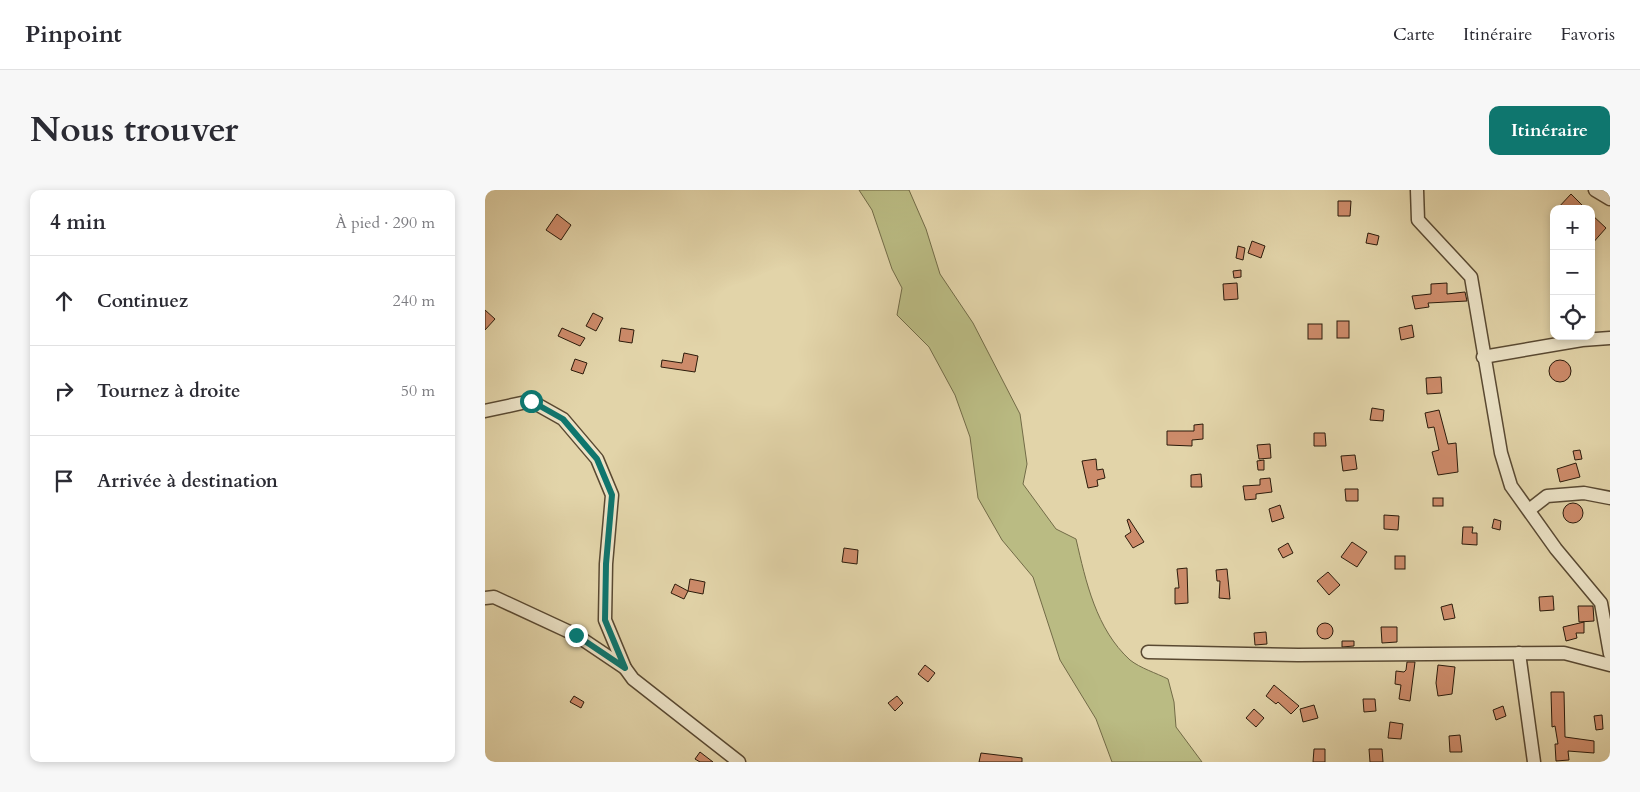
<!DOCTYPE html>
<html lang="fr">
<meta charset="utf-8">
<style>
body{margin:0;font-family:Cardo,serif;background:#f7f7f7;color:#2b2b33}
.controls{position:absolute;right:15px;top:15px;display:grid;overflow:hidden;border-radius:10px;box-shadow:0 2px 8px #0003}
.controls button{width:45px;height:45px;display:grid;place-items:center;padding:0;border:0;border-bottom:1px solid #e1e1e2;background:#fff;color:#2b2b33;font:25px sans-serif}
.stop{position:absolute;width:15px;height:15px;margin:-11px;border:4px solid #0f766e;border-radius:50%;background:#fff}
.stop.end{background:#0f766e;border-color:#fff;box-shadow:0 1px 5px #0008}
.list{margin:0;padding:0;list-style:none}
h2{display:flex;justify-content:space-between;align-items:center;height:65px;margin:0;padding:0 20px;font-size:21px}
h2 small{font-size:16px;font-weight:400;color:#7c7c81}
.list li{display:grid;grid-template-columns:32px 1fr auto;gap:15px;align-items:center;box-sizing:border-box;height:90px;padding:0 20px;border-top:1px solid #e1e1e2}
.list b{display:block;font-size:19px;white-space:nowrap}
.list em{font-size:16px;font-style:normal;color:#7c7c81}
.icon{flex:none;width:28px;height:28px;fill:none;stroke:currentColor;stroke-width:2;stroke-linecap:round;stroke-linejoin:round}
.map{position:relative;flex:none;width:1125px;height:572px;overflow:hidden;border-radius:10px}
header{display:flex;align-items:center;gap:30px;box-sizing:border-box;height:70px;padding:0 25px;background:#fff;border-bottom:1px solid #e1e1e2}
header strong{font-size:24px}
nav{display:flex;gap:28px;margin-inline-start:auto;font-size:18px}
.intro{display:flex;align-items:center;justify-content:space-between;box-sizing:border-box;height:120px;padding:0 30px}
h1{margin:0;font-size:35px}
.button{padding:12px 22px;border-radius:10px;background:#0f766e;color:#fff;font-size:18px;font-weight:700}
main{display:flex;gap:30px;padding:0 30px}
aside{flex:1;background:#fff;border-radius:10px;box-shadow:0 2px 8px #0003}
.map>svg:first-child{display:block}
</style>
<header>
<strong>Pinpoint</strong>
<nav><a>Carte</a><a>Itinéraire</a><a>Favoris</a></nav>
</header>
<div class="intro"><h1>Nous trouver</h1><a class="button">Itinéraire</a></div>
<main>
<aside>
<h2>4 min<small>À pied · 290 m</small></h2>
<ul class="list">
<li><svg class="icon" aria-label="ahead" viewBox="0 0 24 24"><path d="M12 20V5M6 11l6-6 6 6"/></svg><div><b>Continuez</b></div><em>240 m</em></li>
<li><svg class="icon" aria-label="right" viewBox="0 0 24 24"><path d="M7 20v-9h11M14 6l5 5-5 5"/></svg><div><b>Tournez à droite</b></div><em>50 m</em></li>
<li><svg class="icon" aria-label="arrive" viewBox="0 0 24 24"><path d="M6 21V4h12l-3 4 3 4H6"/></svg><div><b>Arrivée à destination</b></div></li>
</ul>
</aside>
<div class="map">
<svg width="1125" height="572" viewBox="0 0 1125 572">
<rect width="100%" height="100%" fill="#e2d4a9"/>
<filter id="stains"><feTurbulence type="fractalNoise" baseFrequency=".004" numOctaves="4"/><feColorMatrix values="0 0 0 0 .2 0 0 0 0 .09 0 0 0 0 .02 0 0 0 .5 -.17"/></filter>
<radialGradient id="worn" r=".72"><stop offset=".6" stop-color="#630" stop-opacity="0"/><stop offset="1" stop-color="#630" stop-opacity=".3"/></radialGradient>
<path fill="#babb83" stroke="#726b47" d="M374,0H424L441,39L455,84L488,133L535,224L542,274L538,294L571,339L591,349C601,392 611,439 645,470C655,478 671,483 683,489L689,512L691,537L717,572H627L611,529L575,470L548,387L517,350L493,308L485,247L470,205L444,157L412,125L417,98L407,79L387,20Z"/>
<g fill="#cd8b6a" stroke="#2b1b0b">
<polygon points="1086,4 1101,19 1072,19"/>
<polygon points="853,11 866,11 865,26 853,26"/>
<polygon points="72,24 86,35 76,50 61,40"/>
<polygon points="1106,24 1121,38 1106,55"/>
<polygon points="883,43 894,46 892,55 881,53"/>
<polygon points="767,51 780,56 776,68 763,63"/>
<polygon points="753,56 760,58 758,70 751,68"/>
<polygon points="756,80 756,87 749,88 748,81"/>
<polygon points="752,93 753,109 739,110 738,94"/>
<polygon points="962,93 962,104 980,102 982,111 943,113 944,117 930,119 927,106 946,104 946,94"/>
<polygon points="0,120 10,129 0,140"/>
<polygon points="108,123 118,128 111,141 101,136"/>
<rect x="852" y="131" width="12" height="17"/>
<rect x="823" y="134" width="14" height="15"/>
<polygon points="927,135 929,147 916,150 914,138"/>
<polygon points="77,138 100,148 95,156 73,146"/>
<polygon points="136,138 149,140 147,153 134,151"/>
<polygon points="199,163 213,166 210,182 176,177 177,170 197,173"/>
<polygon points="90,169 102,173 98,184 86,180"/>
<circle cx="1075" cy="181" r="11"/>
<polygon points="956,187 957,203 942,204 941,188"/>
<polygon points="887,218 899,220 898,231 885,230"/>
<polygon points="954,220 963,254 971,253 973,282 953,285 947,262 954,260 949,237 943,238 940,223"/>
<polygon points="718,234 718,249 707,250 707,256 682,255 682,241 709,241 709,235"/>
<polygon points="829,243 840,243 841,256 829,256"/>
<polygon points="785,254 786,268 774,269 772,255"/>
<polygon points="1095,260 1097,269 1090,270 1088,261"/>
<polygon points="870,265 872,279 858,281 856,266"/>
<polygon points="611,269 612,280 618,279 620,288 612,290 613,296 603,298 597,271"/>
<polygon points="779,270 779,280 773,280 772,271"/>
<polygon points="1091,273 1095,287 1075,292 1072,279"/>
<polygon points="716,284 717,297 706,297 706,285"/>
<polygon points="785,288 787,302 771,304 771,309 760,310 758,296 775,295 775,289"/>
<polygon points="860,299 873,299 873,311 861,311"/>
<rect x="948" y="308" width="10" height="8"/>
<circle cx="1088" cy="323" r="10"/>
<polygon points="795,315 799,328 787,332 784,319"/>
<polygon points="899,325 914,326 913,340 899,339"/>
<polygon points="644,329 659,352 648,358 640,346 646,342 642,330"/>
<polygon points="1009,329 1016,331 1015,340 1007,338"/>
<polygon points="978,337 988,337 987,343 992,343 992,355 977,354"/>
<polygon points="867,352 882,362 872,377 856,367"/>
<polygon points="803,353 808,363 798,368 793,359"/>
<polygon points="359,358 373,360 372,374 357,372"/>
<rect x="910" y="366" width="10" height="13"/>
<polygon points="702,378 703,413 690,414 690,398 694,398 692,379"/>
<polygon points="742,379 745,409 734,408 735,391 732,391 731,380"/>
<polygon points="843,382 855,395 844,405 832,391"/>
<polygon points="205,389 220,392 218,404 203,401"/>
<polygon points="190,394 203,401 199,409 186,403"/>
<polygon points="1068,406 1069,420 1055,421 1054,407"/>
<polygon points="967,414 970,428 959,430 956,417"/>
<polygon points="1093,416 1108,416 1109,431 1094,432"/>
<polygon points="1099,432 1099,443 1091,443 1092,448 1081,451 1078,437"/>
<circle cx="840" cy="441" r="8"/>
<polygon points="896,437 912,437 912,452 897,453"/>
<polygon points="781,442 782,454 770,455 769,443"/>
<polygon points="857,451 869,451 869,456 857,457"/>
<polygon points="922,472 930,472 925,511 914,509 916,495 910,494 911,481 919,482 921,480"/>
<polygon points="440,475 450,483 443,492 433,484"/>
<polygon points="953,475 970,477 967,504 953,506 951,493"/>
<polygon points="789,495 814,516 806,524 793,512 791,514 781,506"/>
<polygon points="1066,502 1079,502 1080,547 1109,551 1109,563 1083,561 1084,570 1071,571 1070,554 1073,554 1070,536 1067,537"/>
<polygon points="89,506 99,512 96,518 85,512"/>
<polygon points="412,506 418,513 410,521 403,513"/>
<polygon points="878,509 890,509 891,521 879,522"/>
<polygon points="829,515 833,528 818,532 815,519"/>
<polygon points="1018,516 1021,526 1011,530 1008,520"/>
<polygon points="769,519 779,528 771,537 761,528"/>
<polygon points="1117,525 1118,539 1111,540 1109,526"/>
<polygon points="905,532 918,534 916,549 903,548"/>
<polygon points="975,545 977,562 965,562 964,546"/>
<polygon points="829,559 840,559 840,572 828,572"/>
<polygon points="884,559 897,559 898,572 885,572"/>
<polygon points="215,562 228,572 215,572 210,569"/>
<polygon points="496,563 537,568 537,572 494,572"/>
</g>
<g fill="none" stroke-linecap="round" stroke-linejoin="round">
<defs>
<g id="minor">
<polyline points="932,0 933,30 986,87 1016,263 1026,296 1071,359 1116,413 1125,464"/>
<polyline points="1110,0 1125,9"/>
<polyline points="998,167 1097,150 1125,148"/>
<polyline points="0,221 46,211 78,229 112,269 127,305 121,374 120,430 140,478 148,489 254,572"/>
<polyline points="1044,320 1062,306 1099,303 1125,308"/>
<polyline points="0,408 9,407 91,445 140,478"/>
<polyline points="663,462 813,465 1079,463 1125,475"/>
<polyline points="1034,463 1049,572"/>
</g>
</defs>
<use href="#minor" stroke="#594932" stroke-width="15"/>
<use href="#minor" stroke="#ece3c7" stroke-width="12"/>
</g>
<g fill="none" stroke-linecap="round" stroke-linejoin="round">
<polyline stroke="#0f766e" stroke-width="6" points="46,211 78,229 112,269 127,305 121,374 120,430 140,478 91,445"/>
</g>
<rect width="100%" height="100%" filter="url(#stains)"/>
<rect width="100%" height="100%" fill="url(#worn)"/>
</svg>
<div class="controls">
<button>+</button>
<button>−</button>
<button><svg class="icon" aria-label="locate" viewBox="0 0 24 24"><circle cx="12" cy="12" r="6"/><path d="M12 2v4M12 18v4M2 12h4M18 12h4"/></svg></button>
</div>
<div class="stop" style="left:46px;top:211px"></div>
<div class="stop end" style="left:91px;top:445px"></div>
</div>
</main>
